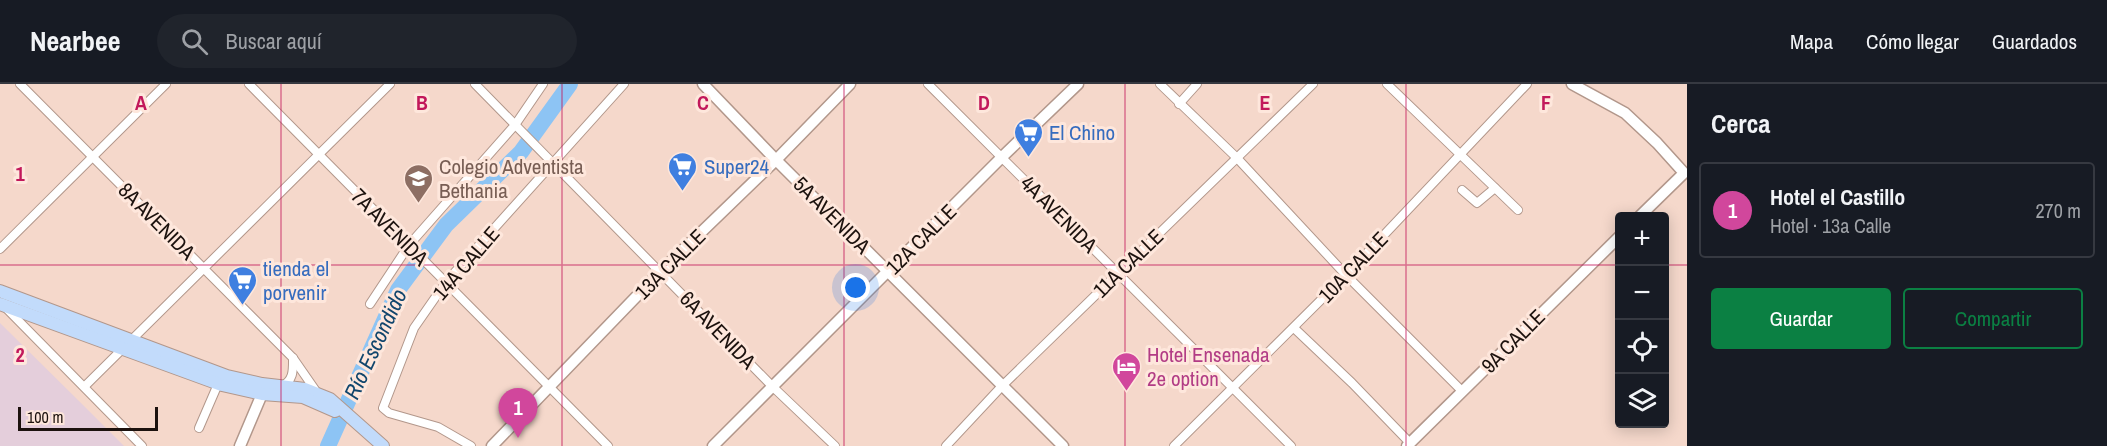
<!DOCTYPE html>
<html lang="es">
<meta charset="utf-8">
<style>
body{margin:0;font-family:"Archivo Narrow",sans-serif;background:#20242c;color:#f1f3f6}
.controls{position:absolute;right:18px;bottom:18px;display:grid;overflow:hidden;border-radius:6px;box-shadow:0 3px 15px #0003}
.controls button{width:54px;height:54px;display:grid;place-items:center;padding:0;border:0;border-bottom:2px solid #363941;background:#171b24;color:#f1f3f6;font:30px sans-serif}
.scale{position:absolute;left:18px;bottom:15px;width:140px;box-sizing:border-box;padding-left:6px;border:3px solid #1c120e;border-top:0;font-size:16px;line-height:21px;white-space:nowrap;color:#1c120e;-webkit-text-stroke:4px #fee7dc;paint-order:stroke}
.you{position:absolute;left:856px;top:204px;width:21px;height:21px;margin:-15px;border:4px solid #fff;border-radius:50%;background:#1a73e8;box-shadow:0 0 0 9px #1a73e833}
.badge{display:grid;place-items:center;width:39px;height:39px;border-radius:50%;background:#0b8043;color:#fff;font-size:20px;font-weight:700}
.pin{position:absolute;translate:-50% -50px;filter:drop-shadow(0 2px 3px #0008)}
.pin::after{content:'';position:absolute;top:32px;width:21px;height:18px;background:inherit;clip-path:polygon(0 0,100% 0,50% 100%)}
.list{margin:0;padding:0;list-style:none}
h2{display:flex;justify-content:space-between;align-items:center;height:78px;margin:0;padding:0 24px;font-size:26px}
h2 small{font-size:20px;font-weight:400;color:#9ea1a6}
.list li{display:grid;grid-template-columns:39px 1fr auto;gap:18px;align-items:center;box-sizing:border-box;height:96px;margin:0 12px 12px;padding:0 12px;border:2px solid #363941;border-radius:6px}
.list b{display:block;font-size:22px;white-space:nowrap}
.list p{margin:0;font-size:20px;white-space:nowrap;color:#9ea1a6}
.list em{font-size:20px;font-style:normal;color:#9ea1a6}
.actions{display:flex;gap:12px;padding:18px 24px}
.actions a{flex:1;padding:14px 0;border:2px solid #0b8043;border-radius:6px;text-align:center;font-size:21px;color:#0b8043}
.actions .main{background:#0b8043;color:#fff}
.icon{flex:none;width:33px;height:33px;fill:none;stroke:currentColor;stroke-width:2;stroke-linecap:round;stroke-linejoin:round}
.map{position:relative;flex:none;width:1687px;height:362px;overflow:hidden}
header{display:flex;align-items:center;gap:36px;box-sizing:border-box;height:84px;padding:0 30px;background:#171b24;border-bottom:2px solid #363941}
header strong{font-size:28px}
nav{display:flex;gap:33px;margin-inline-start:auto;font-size:21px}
.search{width:420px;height:54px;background:#20242c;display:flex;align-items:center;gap:15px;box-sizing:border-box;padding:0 21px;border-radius:33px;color:#9ea1a6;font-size:22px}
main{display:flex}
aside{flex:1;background:#171b24}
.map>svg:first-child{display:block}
</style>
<header>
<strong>Nearbee</strong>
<div class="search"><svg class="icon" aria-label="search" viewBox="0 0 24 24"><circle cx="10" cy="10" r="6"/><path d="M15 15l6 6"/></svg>Buscar aquí</div>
<nav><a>Mapa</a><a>Cómo llegar</a><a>Guardados</a></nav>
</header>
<main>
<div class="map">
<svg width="1687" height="362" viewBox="0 0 1687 362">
<rect width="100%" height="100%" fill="#f5d8cb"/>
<polygon fill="#e4cedb" points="0,239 86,324 124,362 0,362"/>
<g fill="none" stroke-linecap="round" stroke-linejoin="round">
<polyline stroke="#8dc4f4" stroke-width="16" points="328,362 398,206 446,141 521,68 570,0"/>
<defs>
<g id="minor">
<polyline points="20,0 293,274 318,310"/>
<polyline points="249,0 608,362"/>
<polyline points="475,0 773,303 835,362"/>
<polyline points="928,0 1291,362"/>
<polyline points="1160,0 1237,74 1346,191 1462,307"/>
<polyline points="1387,0 1518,126"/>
<polyline points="1179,20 1197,0"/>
<polyline points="1462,106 1477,119 1495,104"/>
<polyline points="0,165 166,0"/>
<polyline points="370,220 409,161 515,41 543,0"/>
<polyline points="6,224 142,362"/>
<polyline points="1294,244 1352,299 1410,359"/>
<polyline points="85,302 390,0"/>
<path d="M282,302C294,296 293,286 293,274"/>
<polyline points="199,344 218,300"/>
<polyline points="471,362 438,343 389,329 383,324 414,244 446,198 624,0"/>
<polyline points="946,362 1002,302 1313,0"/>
<polyline points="1174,362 1346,191 1527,0"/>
</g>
<g id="tertiary">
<polyline points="703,0 776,76 1063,362"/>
<polyline points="1572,0 1625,29 1657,59 1684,89 1640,132"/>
<polyline points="240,362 262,310 262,304"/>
<polyline points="492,362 661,187 776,76 850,0"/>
<polyline points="713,362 1002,73 1078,0"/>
<polyline points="1407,362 1620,152"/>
</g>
<g id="secondary">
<polyline points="0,207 227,292 262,300 305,305 330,315 383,362"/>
<polyline points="0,220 222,301 262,310 303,313 335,327"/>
</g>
</defs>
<use href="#minor" stroke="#b2978b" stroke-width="10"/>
<use href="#tertiary" stroke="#b2978b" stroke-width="13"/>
<use href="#secondary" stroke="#b2978b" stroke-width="14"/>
<use href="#minor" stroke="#fff" stroke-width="8"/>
<use href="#tertiary" stroke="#fff" stroke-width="10"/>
<use href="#secondary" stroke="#c2dbfb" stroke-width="12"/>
</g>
<path fill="none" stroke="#c2185b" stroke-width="1.5" stroke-opacity="0.55" d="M281,0V362M562,0V362M844,0V362M1125,0V362M1406,0V362M0,181H1620M1664,181H1687"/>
<defs>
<symbol id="supermarket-pin" viewBox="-11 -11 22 30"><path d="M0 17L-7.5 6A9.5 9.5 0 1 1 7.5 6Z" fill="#3f7fe0" stroke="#fee7dc"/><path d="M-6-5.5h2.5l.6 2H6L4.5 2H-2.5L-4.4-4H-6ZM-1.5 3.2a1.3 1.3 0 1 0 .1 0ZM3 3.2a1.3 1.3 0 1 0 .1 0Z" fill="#fff"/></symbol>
<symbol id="school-pin" viewBox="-11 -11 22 30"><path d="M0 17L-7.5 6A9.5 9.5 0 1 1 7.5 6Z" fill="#8d6e63" stroke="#fee7dc"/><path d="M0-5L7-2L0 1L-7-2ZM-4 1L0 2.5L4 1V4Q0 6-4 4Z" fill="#fff"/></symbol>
<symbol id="hotel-pin" viewBox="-11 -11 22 30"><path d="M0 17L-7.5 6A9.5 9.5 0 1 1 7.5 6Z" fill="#d1479c" stroke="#fee7dc"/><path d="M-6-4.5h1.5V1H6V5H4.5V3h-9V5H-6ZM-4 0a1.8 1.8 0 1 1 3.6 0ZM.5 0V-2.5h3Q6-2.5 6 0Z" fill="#fff"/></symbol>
</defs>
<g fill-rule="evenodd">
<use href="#supermarket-pin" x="1012" y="32" width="33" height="45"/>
<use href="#supermarket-pin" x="666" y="66" width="33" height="45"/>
<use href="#school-pin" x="402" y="78" width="33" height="45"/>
<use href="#supermarket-pin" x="226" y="180" width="33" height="45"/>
<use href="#hotel-pin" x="1110" y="266" width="33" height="45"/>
</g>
<g text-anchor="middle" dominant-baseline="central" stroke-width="6" stroke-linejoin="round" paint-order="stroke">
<g font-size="21" fill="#366cbe" stroke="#fee7dc" text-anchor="start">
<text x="1049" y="48">El Chino</text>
<text x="704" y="82">Super24</text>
<text x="263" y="184">tienda el<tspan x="263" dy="24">porvenir</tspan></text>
</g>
<g font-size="21" fill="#785e54" stroke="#fee7dc" text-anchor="start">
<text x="439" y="82">Colegio Adventista<tspan x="439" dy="24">Bethania</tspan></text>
</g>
<g font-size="21" fill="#1c120e" stroke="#fee7dc">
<text transform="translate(1059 130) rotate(45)">4A AVENIDA</text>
<text transform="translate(832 131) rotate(45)">5A AVENIDA</text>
<text transform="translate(157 137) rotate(45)">8A AVENIDA</text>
<text transform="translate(390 143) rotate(45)">7A AVENIDA</text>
<text transform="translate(921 155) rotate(-45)">12A CALLE</text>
<text transform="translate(466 179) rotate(-49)">14A CALLE</text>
<text transform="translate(1128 179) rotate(-44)">11A CALLE</text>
<text transform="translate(670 180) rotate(-45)">13A CALLE</text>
<text transform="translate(1353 183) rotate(-46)">10A CALLE</text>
<text transform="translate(718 246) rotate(46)">6A AVENIDA</text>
<text transform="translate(1513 257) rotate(-45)">9A CALLE</text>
</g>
<g font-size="21" fill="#b23c85" stroke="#fee7dc" text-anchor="start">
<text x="1147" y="270">Hotel Ensenada<tspan x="1147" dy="24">2e option</tspan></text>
</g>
<g font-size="22" font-style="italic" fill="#11466d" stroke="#fee7dc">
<text transform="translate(375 260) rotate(-65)">Río Escondido</text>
</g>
</g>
<g font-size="20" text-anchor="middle" font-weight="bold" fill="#c2185b" stroke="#fee7dc" stroke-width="6" stroke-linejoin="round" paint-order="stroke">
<text x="141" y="26">A</text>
<text x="422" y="26">B</text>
<text x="703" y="26">C</text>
<text x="984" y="26">D</text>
<text x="1265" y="26">E</text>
<text x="1546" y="26">F</text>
<text x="20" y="97">1</text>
<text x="20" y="278">2</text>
</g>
</svg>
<div class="controls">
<button>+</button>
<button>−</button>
<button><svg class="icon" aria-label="locate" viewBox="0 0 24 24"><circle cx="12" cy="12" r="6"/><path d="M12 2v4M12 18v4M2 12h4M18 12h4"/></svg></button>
<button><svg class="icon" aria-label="layers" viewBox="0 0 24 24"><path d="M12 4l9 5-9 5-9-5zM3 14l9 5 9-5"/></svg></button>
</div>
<div class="scale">100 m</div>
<div class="you"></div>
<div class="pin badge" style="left:518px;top:354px;background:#d1479c">1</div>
</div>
<aside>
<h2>Cerca<small></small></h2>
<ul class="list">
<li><span class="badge" style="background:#d1479c">1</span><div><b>Hotel el Castillo</b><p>Hotel · 13a Calle</p></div><em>270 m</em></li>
</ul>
<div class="actions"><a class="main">Guardar</a><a>Compartir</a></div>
</aside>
</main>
